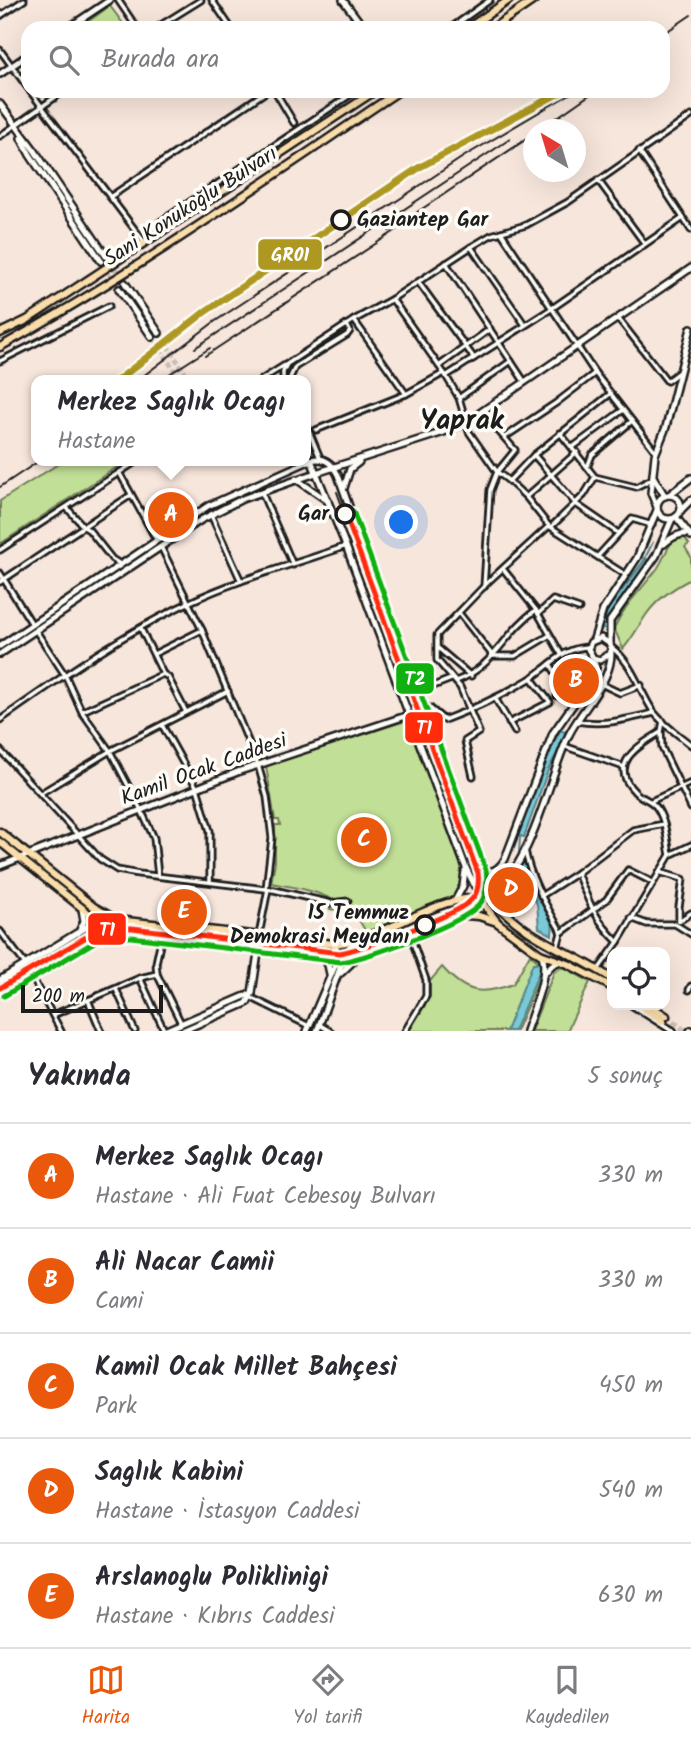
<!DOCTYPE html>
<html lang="tr">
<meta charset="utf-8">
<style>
body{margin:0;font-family:Kalam,sans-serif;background:#f7f7f7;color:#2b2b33}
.controls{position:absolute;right:21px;bottom:21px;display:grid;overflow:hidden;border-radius:14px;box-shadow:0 7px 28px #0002}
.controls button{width:63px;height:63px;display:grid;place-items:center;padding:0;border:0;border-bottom:2px solid #e1e1e2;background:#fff;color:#2b2b33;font:35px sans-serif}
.compass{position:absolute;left:523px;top:119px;width:63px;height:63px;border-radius:50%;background:#fff;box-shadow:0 7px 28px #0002;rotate:322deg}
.scale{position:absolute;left:21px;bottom:18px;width:142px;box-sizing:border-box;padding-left:7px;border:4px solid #1c1c1c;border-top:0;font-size:19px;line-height:24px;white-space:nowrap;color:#1c1c1c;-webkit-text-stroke:5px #fdfcf7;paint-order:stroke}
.you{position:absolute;left:402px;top:523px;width:24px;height:24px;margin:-18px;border:5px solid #fff;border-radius:50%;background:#1a73e8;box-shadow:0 0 0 10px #1a73e833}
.badge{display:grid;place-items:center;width:46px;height:46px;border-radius:50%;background:#ea580c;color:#fff;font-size:23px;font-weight:700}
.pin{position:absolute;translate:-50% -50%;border:4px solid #fff;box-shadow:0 2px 7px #0006}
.popup{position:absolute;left:31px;top:375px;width:280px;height:91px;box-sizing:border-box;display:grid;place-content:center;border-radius:14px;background:#fff;filter:drop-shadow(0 2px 5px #0005);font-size:23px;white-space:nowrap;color:#7c7c81}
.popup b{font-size:26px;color:#2b2b33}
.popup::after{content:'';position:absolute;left:50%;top:100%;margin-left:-14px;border:14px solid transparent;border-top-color:#fff}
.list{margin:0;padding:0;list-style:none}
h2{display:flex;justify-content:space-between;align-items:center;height:91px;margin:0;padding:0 28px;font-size:30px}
h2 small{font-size:23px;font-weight:400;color:#7c7c81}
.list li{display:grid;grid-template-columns:46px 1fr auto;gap:21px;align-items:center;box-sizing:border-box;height:105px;padding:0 28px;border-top:2px solid #e1e1e2}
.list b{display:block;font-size:26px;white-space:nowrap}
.list p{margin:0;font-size:23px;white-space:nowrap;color:#7c7c81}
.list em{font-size:23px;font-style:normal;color:#7c7c81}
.icon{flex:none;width:38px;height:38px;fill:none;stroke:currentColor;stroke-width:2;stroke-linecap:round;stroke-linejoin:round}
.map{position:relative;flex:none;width:691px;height:1031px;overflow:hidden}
.search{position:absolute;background:#fff;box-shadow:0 7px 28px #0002;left:21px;right:21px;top:21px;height:77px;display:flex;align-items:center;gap:18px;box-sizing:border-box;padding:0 24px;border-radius:21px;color:#7c7c81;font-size:26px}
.sheet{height:616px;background:#fff}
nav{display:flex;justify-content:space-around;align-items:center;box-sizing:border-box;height:98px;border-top:2px solid #e1e1e2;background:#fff;font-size:19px;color:#7c7c81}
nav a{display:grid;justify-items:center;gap:4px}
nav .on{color:#ea580c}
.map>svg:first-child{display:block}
</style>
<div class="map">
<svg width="691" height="1031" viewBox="0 0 691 1031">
<rect width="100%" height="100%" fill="#f7e6dc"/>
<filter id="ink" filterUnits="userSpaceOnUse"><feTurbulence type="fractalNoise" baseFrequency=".0143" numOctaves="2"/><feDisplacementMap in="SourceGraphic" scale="14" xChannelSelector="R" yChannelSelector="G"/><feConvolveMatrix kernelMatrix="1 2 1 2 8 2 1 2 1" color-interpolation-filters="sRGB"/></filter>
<g filter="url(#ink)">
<g fill="#c1df96" stroke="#6e7e59" stroke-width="2">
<polygon points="110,6 125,26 79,28"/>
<polygon points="63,461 126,461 0,544 0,501"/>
<path d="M682,534L689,544L685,547L691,557V579C673,588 657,599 646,615C638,627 632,639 623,649L614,628C625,604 642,589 657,569C666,556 667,542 682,534Z"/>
<path d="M408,720L465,874L461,890L454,897L364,937L366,932L355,913L330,909L328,902L331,899C312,889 290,887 271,883L275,862V825H280L279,820H275L266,766Z"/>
<path d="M530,954L544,967L516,1031H409L430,997V981L442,967C465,993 480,996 513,984Z"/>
<polygon points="563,967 590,982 567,1031 531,1031 554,972"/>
</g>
<g fill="#7ac9d7" stroke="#54848c" stroke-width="2">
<path d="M646,558L647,560L644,567L614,608L606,629L600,628C608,602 630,580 646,558Z"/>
<polygon points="560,730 568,733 548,770 524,837 515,835 542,767"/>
<polygon points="523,858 553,921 552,935 539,928 537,904 520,866"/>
<polygon points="533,963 543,963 514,1031 506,1031"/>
</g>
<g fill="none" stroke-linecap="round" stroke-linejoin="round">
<g stroke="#54848c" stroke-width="2">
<polyline points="605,613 642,564 653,542"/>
<polyline points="519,854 520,836"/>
</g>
<g stroke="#cbbeb6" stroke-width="5" stroke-dasharray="5 2.5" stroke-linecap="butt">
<polyline points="106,256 125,283"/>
<polyline points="101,261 119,289"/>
<polyline points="159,333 189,379"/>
<polyline points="152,337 181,380"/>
</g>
<polyline stroke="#cbbeb6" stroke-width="6" stroke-dasharray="6 3" stroke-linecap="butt" points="666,1016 685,1031"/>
<defs>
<g id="minor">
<polyline points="118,0 137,28"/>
<polyline points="212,0 231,28"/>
<polyline points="0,16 24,0"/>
<polyline points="156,28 201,0"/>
<polyline points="458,28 455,25 490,0"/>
<polyline points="0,50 28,88"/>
<polyline points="30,91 145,243"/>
<polyline points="275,91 294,123"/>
<polyline points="0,136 64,91"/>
<polyline points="639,151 691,230"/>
<polyline points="598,180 645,244"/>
<polyline points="110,197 267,91"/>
<polyline points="160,222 356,91"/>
<polyline points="501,232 595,373 656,452"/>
<polyline points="471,247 525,325"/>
<polyline points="446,263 524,381"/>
<polyline points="419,283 474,358"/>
<polyline points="392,299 446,376 459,398 469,432 497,472 509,481 526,497 549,526 626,575"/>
<polyline points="618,318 667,381 679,372"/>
<polyline points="354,320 406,394"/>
<polyline points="0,361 109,306"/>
<polyline points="439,366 490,329"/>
<polyline points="446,376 551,309 683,218"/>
<polyline points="261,380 285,365"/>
<polyline points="283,380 283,372 287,364 354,320 392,299 471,247 491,235 526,225 568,202 691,116"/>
<polyline points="289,380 295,367 347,335 350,331 347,325"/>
<polyline points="459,398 511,361"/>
<polyline points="482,412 515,450 497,472 490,490 484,587"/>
<polyline points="306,424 320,458"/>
<polyline points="316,430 406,394 444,373"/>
<polyline points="560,433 595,477 636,487 652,479"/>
<polyline points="505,437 556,403 595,373"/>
<polyline points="573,447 623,410"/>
<polyline points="306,448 310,459"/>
<polyline points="534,455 576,504 618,533"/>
<polyline points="588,465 592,455 632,421"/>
<polyline points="119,472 157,541"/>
<polyline points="509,481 534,455 610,394"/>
<polyline points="262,493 293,565"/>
<polyline points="526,497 577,452"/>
<polyline points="67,508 84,527 89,530 112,559 120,564"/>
<polyline points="211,515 241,581"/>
<polyline points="552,526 584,495 595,477"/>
<polyline points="161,547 202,630 258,765 267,797 272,838 266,889"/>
<polyline points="0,550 137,461"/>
<polyline points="598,556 632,519 652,525"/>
<polyline points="504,570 536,610 561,654"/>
<polyline points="0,573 32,624"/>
<polyline points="0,582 131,495"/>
<polyline points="459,613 493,656 515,656 550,635"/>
<polyline points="538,614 553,600 579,609"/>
<polyline points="141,629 163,674"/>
<polyline points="36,631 65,675 82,712 110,751 141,810 154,838 158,876"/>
<path d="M611,647C633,663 639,690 653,711C662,724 679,735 691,745"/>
<polyline points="438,648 471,676"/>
<polyline points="154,654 202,630"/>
<polyline points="550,664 559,678 561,690 557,696"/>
<path d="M456,681C495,667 504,632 536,610"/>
<polyline points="601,684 620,693 641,685"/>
<polyline points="418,698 423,690 451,679"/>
<polyline points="495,698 515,732"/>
<path d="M420,707L430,708L444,720C473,709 501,696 528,680C549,668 562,647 589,647"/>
<polyline points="83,711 163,674 168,677 186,712"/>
<path d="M0,720C60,678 123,633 190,602C240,578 294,565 346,546"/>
<path d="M577,721C604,726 628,719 654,713"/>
<path d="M663,721L661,732C638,746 607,764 635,792C642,799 651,799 657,808C666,822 667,839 670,855"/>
<polyline points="509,723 550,702 532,679"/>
<polyline points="162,725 197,788 210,831 210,881"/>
<polyline points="661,733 662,748 691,808"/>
<polyline points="564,746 624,767"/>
<polyline points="0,750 100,859 117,870 139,874 274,890 331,903 348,901"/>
<polyline points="473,776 465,741 479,732 460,687 437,660 437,635 489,581 549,526"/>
<polyline points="41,793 110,751 228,691"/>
<polyline points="651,801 691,783"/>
<path d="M525,850C530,878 545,903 559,928L561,933L557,948"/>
<polyline points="659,872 683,879 679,907 679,921"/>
<path d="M577,873C589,902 595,920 618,942"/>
<polyline points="541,896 577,873 633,830 664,824"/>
<polyline points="631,918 647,924 675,924 691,934"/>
<polyline points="679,921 691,913"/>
<polyline points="0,931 25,964"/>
<polyline points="561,933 606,900 628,870 652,882"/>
<polyline points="162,935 156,963 157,974 181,1023"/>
<polyline points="259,935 268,889"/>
<polyline points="598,970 618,942 670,855 691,845"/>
<polyline points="31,975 61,1031"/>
<polyline points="140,978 164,1030"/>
<polyline points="116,989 135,1031"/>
<polyline points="689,990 691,986"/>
<polyline points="250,997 309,1026"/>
<polyline points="88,1000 101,1031"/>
<polyline points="53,1015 140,978 157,974"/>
<polyline points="320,1025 330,1031"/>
<polyline points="405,1031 426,996 426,980 411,937"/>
</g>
<g id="tertiary">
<polyline points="68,28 110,0"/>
<polyline points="0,74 28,55"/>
<polyline points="0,104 35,151 106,256"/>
<polyline points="21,138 30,155 101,261"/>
<polyline points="125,283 159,333"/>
<polyline points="119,289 152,337"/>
<polyline points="189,379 191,380"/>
<polyline points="311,460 346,546 466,868 482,901"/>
<polyline points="654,478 665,496"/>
<polyline points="296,479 328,501"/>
<polyline points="344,488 350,469 359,462"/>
<polyline points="657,507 651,493 655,455 666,427 691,328"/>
<polyline points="676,517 691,536"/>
<path d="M0,646L208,506L311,460C324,456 332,463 338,475L421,711L492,898"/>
<polyline points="0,654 201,520 242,499 316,473 444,432 465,423 691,268"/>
<polyline points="0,866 240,771 421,711"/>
<polyline points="456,899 463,886 465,871"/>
<polyline points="544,974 552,965 560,961"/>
<polyline points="164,1031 252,993 259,946"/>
<polyline points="182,1031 247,1003 252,993"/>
<path d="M526,1031C532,1012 551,971 541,954"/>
</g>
<g id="secondary">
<polyline points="343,0 364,28"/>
<polyline points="669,495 691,478"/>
<circle cx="669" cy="507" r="12"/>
<polyline points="681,510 691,500"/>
<path d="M664,544C672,537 679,533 690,534"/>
<polyline points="594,639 603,610 637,558 657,510"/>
<polyline points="610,644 610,621 656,556 672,519"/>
<path d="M480,869C492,875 499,869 505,859L553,733L592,678L596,668L593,658"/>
<polyline points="496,870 500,879 506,883 504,895 506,913"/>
<path d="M492,898C535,855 544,793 567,739C579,709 618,679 610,644L601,638L591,642L588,649L593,658L600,660L609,654"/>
<polyline points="80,930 84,921 82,909"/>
<polyline points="91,940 97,934 101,924 94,907"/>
<polyline points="321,955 328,965 330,974"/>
<polyline points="341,973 364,951"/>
<polyline points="0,980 90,925 100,921 117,920"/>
<polyline points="0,994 89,942 129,933"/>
<polyline points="632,1005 673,1031"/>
<polyline points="307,1031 337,961 353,943"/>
<polyline points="317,1031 343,960 334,944"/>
<polyline points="690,1031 691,1030"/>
</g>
<g id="primary">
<path d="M0,832L94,907L117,920L334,944C390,939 435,892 492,898C527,941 568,949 612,979"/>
<path d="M0,842L92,916L118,930L329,956C375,955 449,920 491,898"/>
<polyline points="483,903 498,923 540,954 568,964 612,987"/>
<polyline points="464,915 479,916 497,922"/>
<polyline points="639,1005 663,1021"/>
<polyline points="649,1005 666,1016"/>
</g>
<g id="trunk">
<polyline points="468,28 509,0"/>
<polyline points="493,28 534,0"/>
<polyline points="0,333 27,320 375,91"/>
<path d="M0,347C137,271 269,178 399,91"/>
</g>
</defs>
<use href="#minor" stroke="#1c1c1c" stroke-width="9"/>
<use href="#tertiary" stroke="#1c1c1c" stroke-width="10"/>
<use href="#secondary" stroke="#1c1c1c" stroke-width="10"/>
<use href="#primary" stroke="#1c1c1c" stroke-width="11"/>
<use href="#trunk" stroke="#1c1c1c" stroke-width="11"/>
<use href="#minor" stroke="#fdfcf7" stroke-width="3.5"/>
<use href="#tertiary" stroke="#fdfcf7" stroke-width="5"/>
<use href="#secondary" stroke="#fdfcf7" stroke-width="5"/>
<use href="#primary" stroke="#faddab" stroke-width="6"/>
<use href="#trunk" stroke="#faddab" stroke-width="6"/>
<polyline stroke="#1c1c1c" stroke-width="2" points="337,492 345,514"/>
<g stroke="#1c1c1c" stroke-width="2">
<polyline points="663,34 691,15"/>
<polyline points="539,130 595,91"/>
<polyline points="389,231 534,134"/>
<polyline points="195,348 510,139"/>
<polyline points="205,356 398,229"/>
<polyline points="138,380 214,322 463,157 575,91"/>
<polyline points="160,380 210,348"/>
<polyline points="0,487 39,461"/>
</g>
<defs>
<polyline id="rail-1" points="118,380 206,311 420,167 563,91"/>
</defs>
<use href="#rail-1" stroke="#fdfcf7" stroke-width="12"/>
<use href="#rail-1" stroke="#ae9821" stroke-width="7"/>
<defs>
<path id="tram-1" d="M0,988L93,933L112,928H132L340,953C364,948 458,916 472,899C479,892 479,882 478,873L345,514"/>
<path id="tram-2" d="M4,996L96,941L113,937H131L341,962C369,957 458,926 478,906C487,897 488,882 486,870L353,511"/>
</defs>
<use href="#tram-1" stroke="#fdfcf7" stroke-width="10"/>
<use href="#tram-2" stroke="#fdfcf7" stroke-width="10"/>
<use href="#tram-1" stroke="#ff2b0a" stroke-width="5"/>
<use href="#tram-2" stroke="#0fb00f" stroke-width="5"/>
</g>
</g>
<g fill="#fdfcf7" stroke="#1c1c1c" stroke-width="3.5">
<circle cx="341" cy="220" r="9"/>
<circle cx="345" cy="514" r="9"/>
<circle cx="425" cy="925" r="9"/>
</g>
<g text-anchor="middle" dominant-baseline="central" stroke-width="7" stroke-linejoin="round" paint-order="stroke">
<g font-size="21" fill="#1c1c1c" stroke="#fdfcf7">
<text transform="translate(191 207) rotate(-33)">Sani Konukoğlu Bulvarı</text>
<text transform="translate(204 770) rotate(-20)">Kamil Ocak Caddesi</text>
</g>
<g font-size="21" font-weight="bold" fill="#1c1c1c" stroke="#fdfcf7" text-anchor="end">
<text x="357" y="220" text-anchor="start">Gaziantep Gar</text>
<text x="329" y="514">Gar</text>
<text x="409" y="913">15 Temmuz<tspan x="409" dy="24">Demokrasi Meydanı</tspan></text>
</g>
<g font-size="28" font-weight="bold" fill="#1c1c1c" stroke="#fdfcf7">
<text x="462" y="421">Yaprak</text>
</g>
</g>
<g stroke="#fdfcf7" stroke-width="2.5">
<rect x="257" y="238" width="66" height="33" rx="7" fill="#ae9821"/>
<rect x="395" y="662" width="40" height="33" rx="7" fill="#0fb00f"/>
<rect x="404" y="711" width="40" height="33" rx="7" fill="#ff2b0a"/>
<rect x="87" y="912" width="40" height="34" rx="7" fill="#ff2b0a"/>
</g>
<g font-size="19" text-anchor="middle" font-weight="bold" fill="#fff">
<text x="290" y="261">GR01</text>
<text x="415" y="685">T2</text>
<text x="424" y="734">T1</text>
<text x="107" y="936">T1</text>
</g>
</svg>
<div class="controls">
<button><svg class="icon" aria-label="locate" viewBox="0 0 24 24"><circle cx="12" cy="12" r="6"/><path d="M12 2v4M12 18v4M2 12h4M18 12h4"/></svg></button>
</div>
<svg class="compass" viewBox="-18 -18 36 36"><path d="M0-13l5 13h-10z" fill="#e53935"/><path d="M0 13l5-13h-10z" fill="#7c7c81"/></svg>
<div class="scale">200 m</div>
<div class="you"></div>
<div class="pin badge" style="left:171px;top:515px">A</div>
<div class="popup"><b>Merkez Saglık Ocagı</b>Hastane</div>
<div class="pin badge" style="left:576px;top:681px">B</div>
<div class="pin badge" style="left:364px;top:840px">C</div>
<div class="pin badge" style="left:511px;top:890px">D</div>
<div class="pin badge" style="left:184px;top:912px">E</div>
<div class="search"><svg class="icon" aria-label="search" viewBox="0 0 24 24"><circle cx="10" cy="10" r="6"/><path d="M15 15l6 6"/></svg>Burada ara</div>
</div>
<section class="sheet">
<h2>Yakında<small>5 sonuç</small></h2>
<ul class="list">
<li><span class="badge">A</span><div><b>Merkez Saglık Ocagı</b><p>Hastane · Ali Fuat Cebesoy Bulvarı</p></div><em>330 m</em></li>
<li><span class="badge">B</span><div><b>Ali Nacar Camii</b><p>Cami</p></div><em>330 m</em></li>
<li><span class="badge">C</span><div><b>Kamil Ocak Millet Bahçesi</b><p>Park</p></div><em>450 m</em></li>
<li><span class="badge">D</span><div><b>Saglık Kabini</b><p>Hastane · İstasyon Caddesi</p></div><em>540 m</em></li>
<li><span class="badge">E</span><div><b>Arslanoglu Poliklinigi</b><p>Hastane · Kıbrıs Caddesi</p></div><em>630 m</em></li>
</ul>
</section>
<nav>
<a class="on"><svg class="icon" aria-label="map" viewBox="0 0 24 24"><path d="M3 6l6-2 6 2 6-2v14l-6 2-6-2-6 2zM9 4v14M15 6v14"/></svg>Harita</a>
<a><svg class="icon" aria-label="directions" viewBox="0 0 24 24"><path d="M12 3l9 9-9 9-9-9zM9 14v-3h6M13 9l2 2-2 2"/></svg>Yol tarifi</a>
<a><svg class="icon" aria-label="saved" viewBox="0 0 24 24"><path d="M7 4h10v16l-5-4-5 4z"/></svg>Kaydedilen</a>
</nav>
